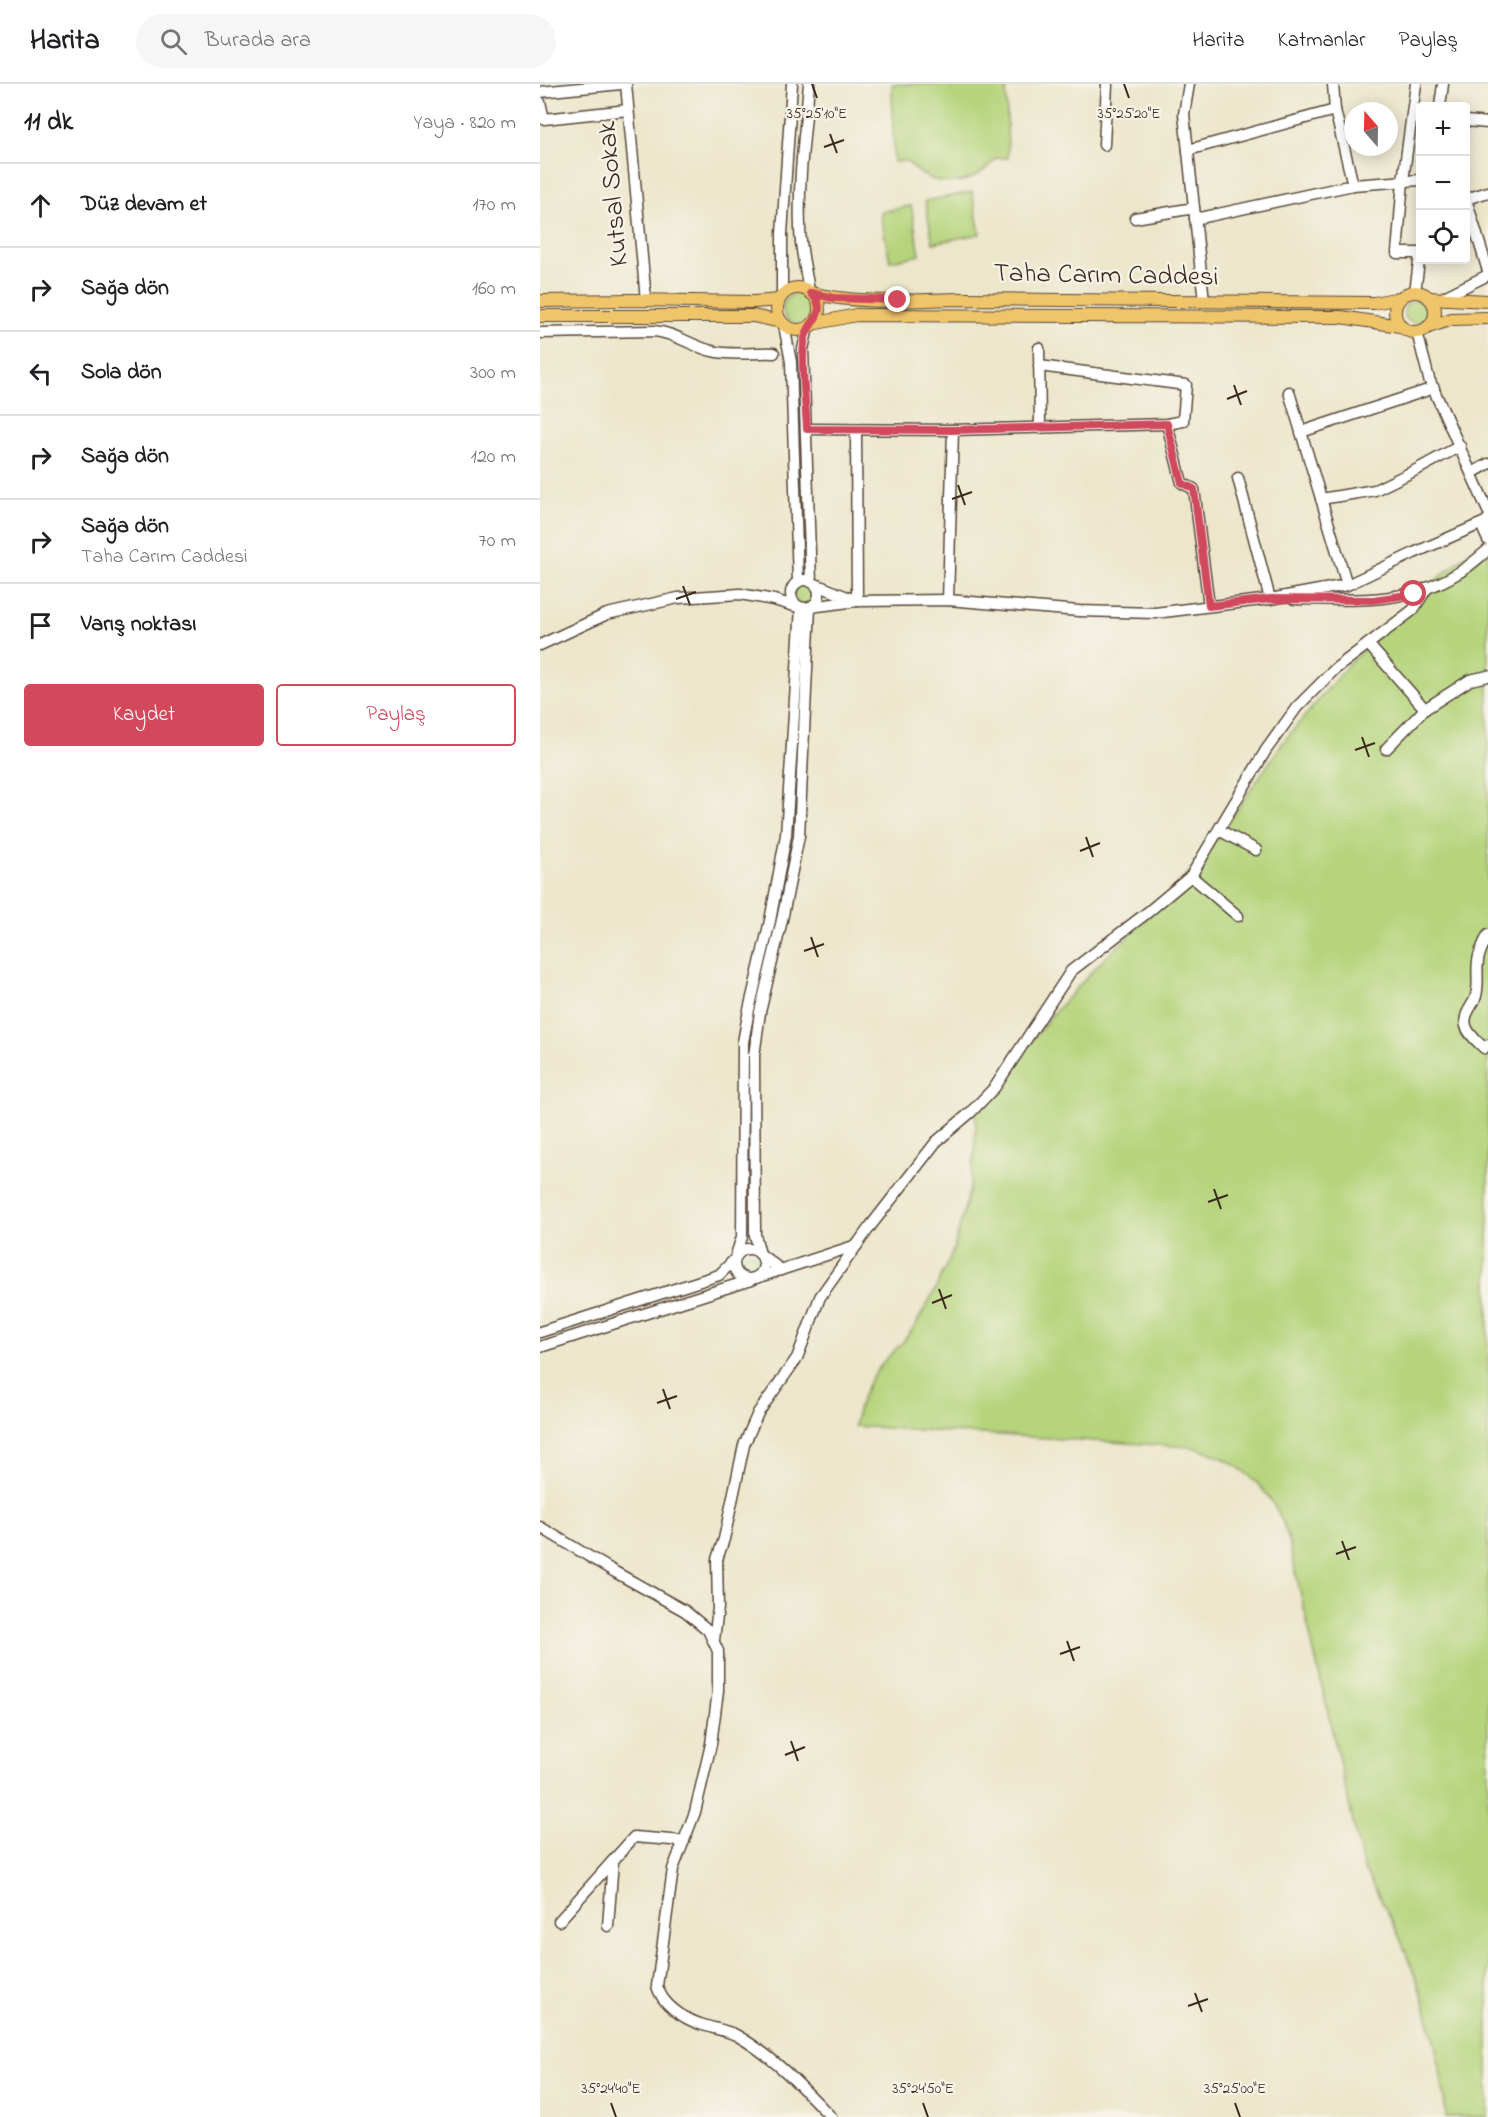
<!DOCTYPE html>
<html lang="tr">
<meta charset="utf-8">
<style>
body{margin:0;font-family:"Indie Flower",sans-serif;background:#f6f6f6;color:#202124}
.controls{position:absolute;right:18px;top:18px;display:grid;overflow:hidden;border-radius:6px;box-shadow:0 3px 15px #0003}
.controls button{width:54px;height:54px;display:grid;place-items:center;padding:0;border:0;border-bottom:2px solid #e0e0e0;background:#fff;color:#202124;font:30px sans-serif}
.compass{position:absolute;left:804px;top:18px;width:54px;height:54px;border-radius:50%;background:#fff;box-shadow:0 3px 15px #0003;rotate:340deg}
.stop{position:absolute;width:18px;height:18px;margin:-14px;border:4px solid #d1495b;border-radius:50%;background:#fff}
.stop.end{background:#d1495b;border-color:#fff;box-shadow:0 2px 6px #0008}
.list{margin:0;padding:0;list-style:none}
h2{display:flex;justify-content:space-between;align-items:center;height:78px;margin:0;padding:0 24px;font-size:26px}
h2 small{font-size:20px;font-weight:400;color:#757577}
.list li{display:grid;grid-template-columns:39px 1fr auto;gap:18px;align-items:center;box-sizing:border-box;height:84px;padding:0 24px;border-top:2px solid #e0e0e0}
.list b{display:block;font-size:22px;white-space:nowrap}
.list p{margin:0;font-size:20px;white-space:nowrap;color:#757577}
.list em{font-size:20px;font-style:normal;color:#757577}
.actions{display:flex;gap:12px;padding:18px 24px}
.actions a{flex:1;padding:14px 0;border:2px solid #d1495b;border-radius:6px;text-align:center;font-size:21px;color:#d1495b}
.actions .main{background:#d1495b;color:#fff}
.icon{flex:none;width:33px;height:33px;fill:none;stroke:currentColor;stroke-width:2;stroke-linecap:round;stroke-linejoin:round}
.map{position:relative;flex:none;width:948px;height:2033px;overflow:hidden}
header{display:flex;align-items:center;gap:36px;box-sizing:border-box;height:84px;padding:0 30px;background:#fff;border-bottom:2px solid #e0e0e0}
header strong{font-size:28px}
nav{display:flex;gap:33px;margin-inline-start:auto;font-size:21px}
.search{width:420px;height:54px;background:#f6f6f6;display:flex;align-items:center;gap:15px;box-sizing:border-box;padding:0 21px;border-radius:33px;color:#757577;font-size:22px}
main{display:flex}
aside{flex:1;background:#fff}
.map>svg:first-child{display:block}
</style>
<header>
<strong>Harita</strong>
<div class="search"><svg class="icon" aria-label="search" viewBox="0 0 24 24"><circle cx="10" cy="10" r="6"/><path d="M15 15l6 6"/></svg>Burada ara</div>
<nav><a>Harita</a><a>Katmanlar</a><a>Paylaş</a></nav>
</header>
<main>
<aside>
<h2>11 dk<small>Yaya · 820 m</small></h2>
<ul class="list">
<li><svg class="icon" aria-label="ahead" viewBox="0 0 24 24"><path d="M12 20V5M6 11l6-6 6 6"/></svg><div><b>Düz devam et</b></div><em>170 m</em></li>
<li><svg class="icon" aria-label="right" viewBox="0 0 24 24"><path d="M7 20v-9h11M14 6l5 5-5 5"/></svg><div><b>Sağa dön</b></div><em>160 m</em></li>
<li><svg class="icon" aria-label="left" viewBox="0 0 24 24"><path d="M17 20v-9H6M10 6l-5 5 5 5"/></svg><div><b>Sola dön</b></div><em>300 m</em></li>
<li><svg class="icon" aria-label="right" viewBox="0 0 24 24"><path d="M7 20v-9h11M14 6l5 5-5 5"/></svg><div><b>Sağa dön</b></div><em>120 m</em></li>
<li><svg class="icon" aria-label="right" viewBox="0 0 24 24"><path d="M7 20v-9h11M14 6l5 5-5 5"/></svg><div><b>Sağa dön</b><p>Taha Carım Caddesi</p></div><em>70 m</em></li>
<li><svg class="icon" aria-label="arrive" viewBox="0 0 24 24"><path d="M6 21V4h12l-3 4 3 4H6"/></svg><div><b>Varış noktası</b></div></li>
</ul>
<div class="actions"><a class="main">Kaydet</a><a>Paylaş</a></div>
</aside>
<div class="map">
<svg width="948" height="2033" viewBox="0 0 948 2033">
<rect width="100%" height="100%" fill="#f7f3e8"/>
<filter id="ink" filterUnits="userSpaceOnUse"><feTurbulence type="fractalNoise" baseFrequency=".0167" numOctaves="2"/><feDisplacementMap in="SourceGraphic" scale="12" xChannelSelector="R" yChannelSelector="G"/><feConvolveMatrix kernelMatrix="1 2 1 2 8 2 1 2 1" color-interpolation-filters="sRGB"/></filter>
<filter id="wash" filterUnits="userSpaceOnUse"><feTurbulence type="fractalNoise" baseFrequency=".008" numOctaves="4" result="noise"/><feDisplacementMap in="SourceGraphic" scale="24" xChannelSelector="R" yChannelSelector="G"/><feGaussianBlur stdDeviation="1.35" result="paint"/><feColorMatrix in="noise" values="0 0 0 0 0 0 0 0 0 0 0 0 0 0 0 0 0 1.4 0 .05"/><feComposite in="paint" operator="in"/></filter>
<g filter="url(#wash)">
<rect width="100%" height="100%" fill="#ece6cb"/>
<g fill="#b5d47b" stroke="#787f4c" stroke-width="1.5">
<path d="M352,0H466L468,74H456C432,105 393,107 367,77L354,78Z"/>
<polygon points="432,108 440,150 393,159 385,117"/>
<polygon points="371,122 380,171 350,177 340,128"/>
<circle cx="258" cy="225" r="15"/>
<circle cx="875" cy="228" r="11"/>
<path d="M948,453V2033H906C899,1944 870,1862 824,1786L747,1450C732,1404 698,1374 651,1363L314,1342L320,1319L330,1296L345,1276L362,1259L375,1242L396,1204L414,1164L430,1104L435,1066L436,1028L512,931L559,880L623,819L675,758L744,657L807,582L878,511Z"/>
<circle cx="265" cy="510" r="11"/>
<circle cx="209" cy="1180" r="12"/>
</g>
</g>
<g filter="url(#ink)">
<g fill="none" stroke-linecap="round" stroke-linejoin="round">
<defs>
<g id="minor">
<polyline points="86,0 106,216"/>
<path d="M269,0C265,48 258,95 260,143C260,165 266,186 269,207"/>
<polyline points="649,0 644,30 664,217"/>
<polyline points="793,0 795,26 813,101"/>
<polyline points="876,0 863,97 857,169 880,169"/>
<polyline points="0,8 81,0"/>
<polyline points="0,18 4,35 88,26"/>
<polyline points="900,22 903,0"/>
<polyline points="926,37 948,39"/>
<polyline points="564,61 567,0"/>
<polyline points="648,66 795,26"/>
<polyline points="926,115 948,187"/>
<polyline points="926,115 948,108"/>
<polyline points="595,134 654,124"/>
<polyline points="655,135 813,101 880,96"/>
<polyline points="875,208 880,170"/>
<polyline points="242,212 242,150 252,0"/>
<polyline points="900,215 948,191"/>
<polyline points="244,241 251,278 258,498"/>
<polyline points="268,243 263,265 271,498"/>
<polyline points="877,248 889,295 948,427"/>
<path d="M0,249L114,247C136,249 151,262 172,267C191,272 215,268 234,269"/>
<polyline points="499,264 500,344"/>
<polyline points="749,308 807,501"/>
<polyline points="627,340 642,399 654,405 669,522"/>
<polyline points="267,345 413,346 627,340 643,337 646,301 499,282"/>
<polyline points="761,348 894,304"/>
<polyline points="932,389 948,380"/>
<polyline points="698,394 730,515"/>
<polyline points="781,415 835,406 878,385 920,362"/>
<polyline points="948,435 943,445 948,456"/>
<circle cx="265" cy="510" r="14"/>
<polyline points="275,500 317,517 316,346"/>
<path d="M754,515C812,516 867,521 918,489C929,483 938,474 948,466"/>
<polyline points="408,516 413,346"/>
<polyline points="828,560 885,625 846,665"/>
<polyline points="0,561 67,530 138,514 200,510 234,516 261,524 246,751 230,837 209,926 203,958 202,1153 196,1171"/>
<polyline points="885,625 930,596 948,592"/>
<polyline points="679,746 716,766"/>
<polyline points="651,792 698,832"/>
<path d="M948,851C944,859 939,868 938,877C936,890 940,902 935,915C931,924 923,931 926,942C928,950 938,958 944,964L948,961"/>
<circle cx="209" cy="1180" r="15"/>
<polyline points="241,1186 220,1170 215,1151 214,972 220,928 242,836 259,752 270,523 317,517 408,516 539,527 615,529 730,515 807,501 874,469 945,438"/>
<polyline points="216,1194 317,1161"/>
<polyline points="0,1248 179,1191 194,1176"/>
<polyline points="0,1263 211,1196"/>
<path d="M0,1443L75,1488L145,1527L168,1546L178,1567V1607L171,1660L155,1728L133,1785L117,1902C122,1920 142,1934 160,1940C171,1944 185,1946 196,1951C232,1971 262,2003 291,2033"/>
<polyline points="174,1556 178,1524 177,1475 184,1455 204,1361 218,1329 257,1274 280,1213 329,1144 396,1058 431,1028 455,1003 531,887 608,828 651,792 726,666 757,623 795,585 873,526 887,504"/>
<polyline points="19,1837 94,1753 144,1757"/>
<polyline points="68,1842 73,1777"/>
</g>
<g id="major">
<circle cx="258" cy="225" r="21"/>
<circle cx="875" cy="228" r="20"/>
<path d="M271,209C320,221 373,216 422,215L834,219L860,214"/>
<polyline points="889,214 948,217"/>
<polyline points="0,217 93,216 214,218 239,216"/>
<polyline points="0,232 213,232 241,238"/>
<polyline points="272,240 316,231 801,233 860,242"/>
<polyline points="888,243 912,235 948,234"/>
</g>
</defs>
<use href="#minor" stroke="#564638" stroke-width="13"/>
<use href="#major" stroke="#564638" stroke-width="14"/>
<use href="#minor" stroke="#fff" stroke-width="10"/>
<use href="#major" stroke="#f0c469" stroke-width="12"/>
</g>
</g>
<g fill="none" stroke-linecap="round" stroke-linejoin="round" filter="url(#ink)">
<path stroke="#d1495b" stroke-width="8" d="M358,216L293,214L271,209C290,228 269,236 265,254C260,276 266,321 267,345L413,346L627,340L642,399L654,405L669,522L730,515L833,516L874,510"/>
</g>
<path fill="none" stroke="#3b2a1e" stroke-width="2" d="M272,0L277,14M584,0L589,14M290,50L297,69M284,63L304,56M694,301L701,321M687,315L707,307M418,401L425,421M412,415L432,408M143,502L150,521M136,515L156,508M822,653L829,673M815,666L835,659M546,753L553,773M540,767L560,759M271,853L278,873M264,867L284,860M674,1105L681,1125M668,1118L688,1111M399,1205L406,1225M392,1219L412,1211M123,1305L130,1325M117,1319L137,1312M802,1457L809,1476M796,1470L816,1463M527,1557L534,1577M520,1570L540,1563M251,1657L258,1677M245,1671L265,1663M655,1909L662,1928M648,1922L668,1915M71,2019L76,2033M383,2019L388,2033M695,2019L700,2033"/>
<g text-anchor="middle" dominant-baseline="central" stroke-width="4.5" stroke-linejoin="round" paint-order="stroke">
<g font-size="27" fill="#3b2a1e" stroke="#f7f3e8">
<text transform="translate(74 110) rotate(-95)">Kutsal Sokak</text>
<text transform="translate(566 192) rotate(1)">Taha Carım Caddesi</text>
</g>
</g>
<g font-size="15" text-anchor="middle" fill="#3b2a1e" stroke="#f7f3e8" stroke-width="4.5" stroke-linejoin="round" paint-order="stroke">
<text x="277" y="34">35°25'10"E</text>
<text x="589" y="34">35°25'20"E</text>
<text x="71" y="2009">35°24'40"E</text>
<text x="383" y="2009">35°24'50"E</text>
<text x="695" y="2009">35°25'00"E</text>
</g>
</svg>
<div class="controls">
<button>+</button>
<button>−</button>
<button><svg class="icon" aria-label="locate" viewBox="0 0 24 24"><circle cx="12" cy="12" r="6"/><path d="M12 2v4M12 18v4M2 12h4M18 12h4"/></svg></button>
</div>
<svg class="compass" viewBox="-18 -18 36 36"><path d="M0-13l5 13h-10z" fill="#e53935"/><path d="M0 13l5-13h-10z" fill="#757577"/></svg>
<div class="stop" style="left:874px;top:510px"></div>
<div class="stop end" style="left:358px;top:216px"></div>
</div>
</main>
